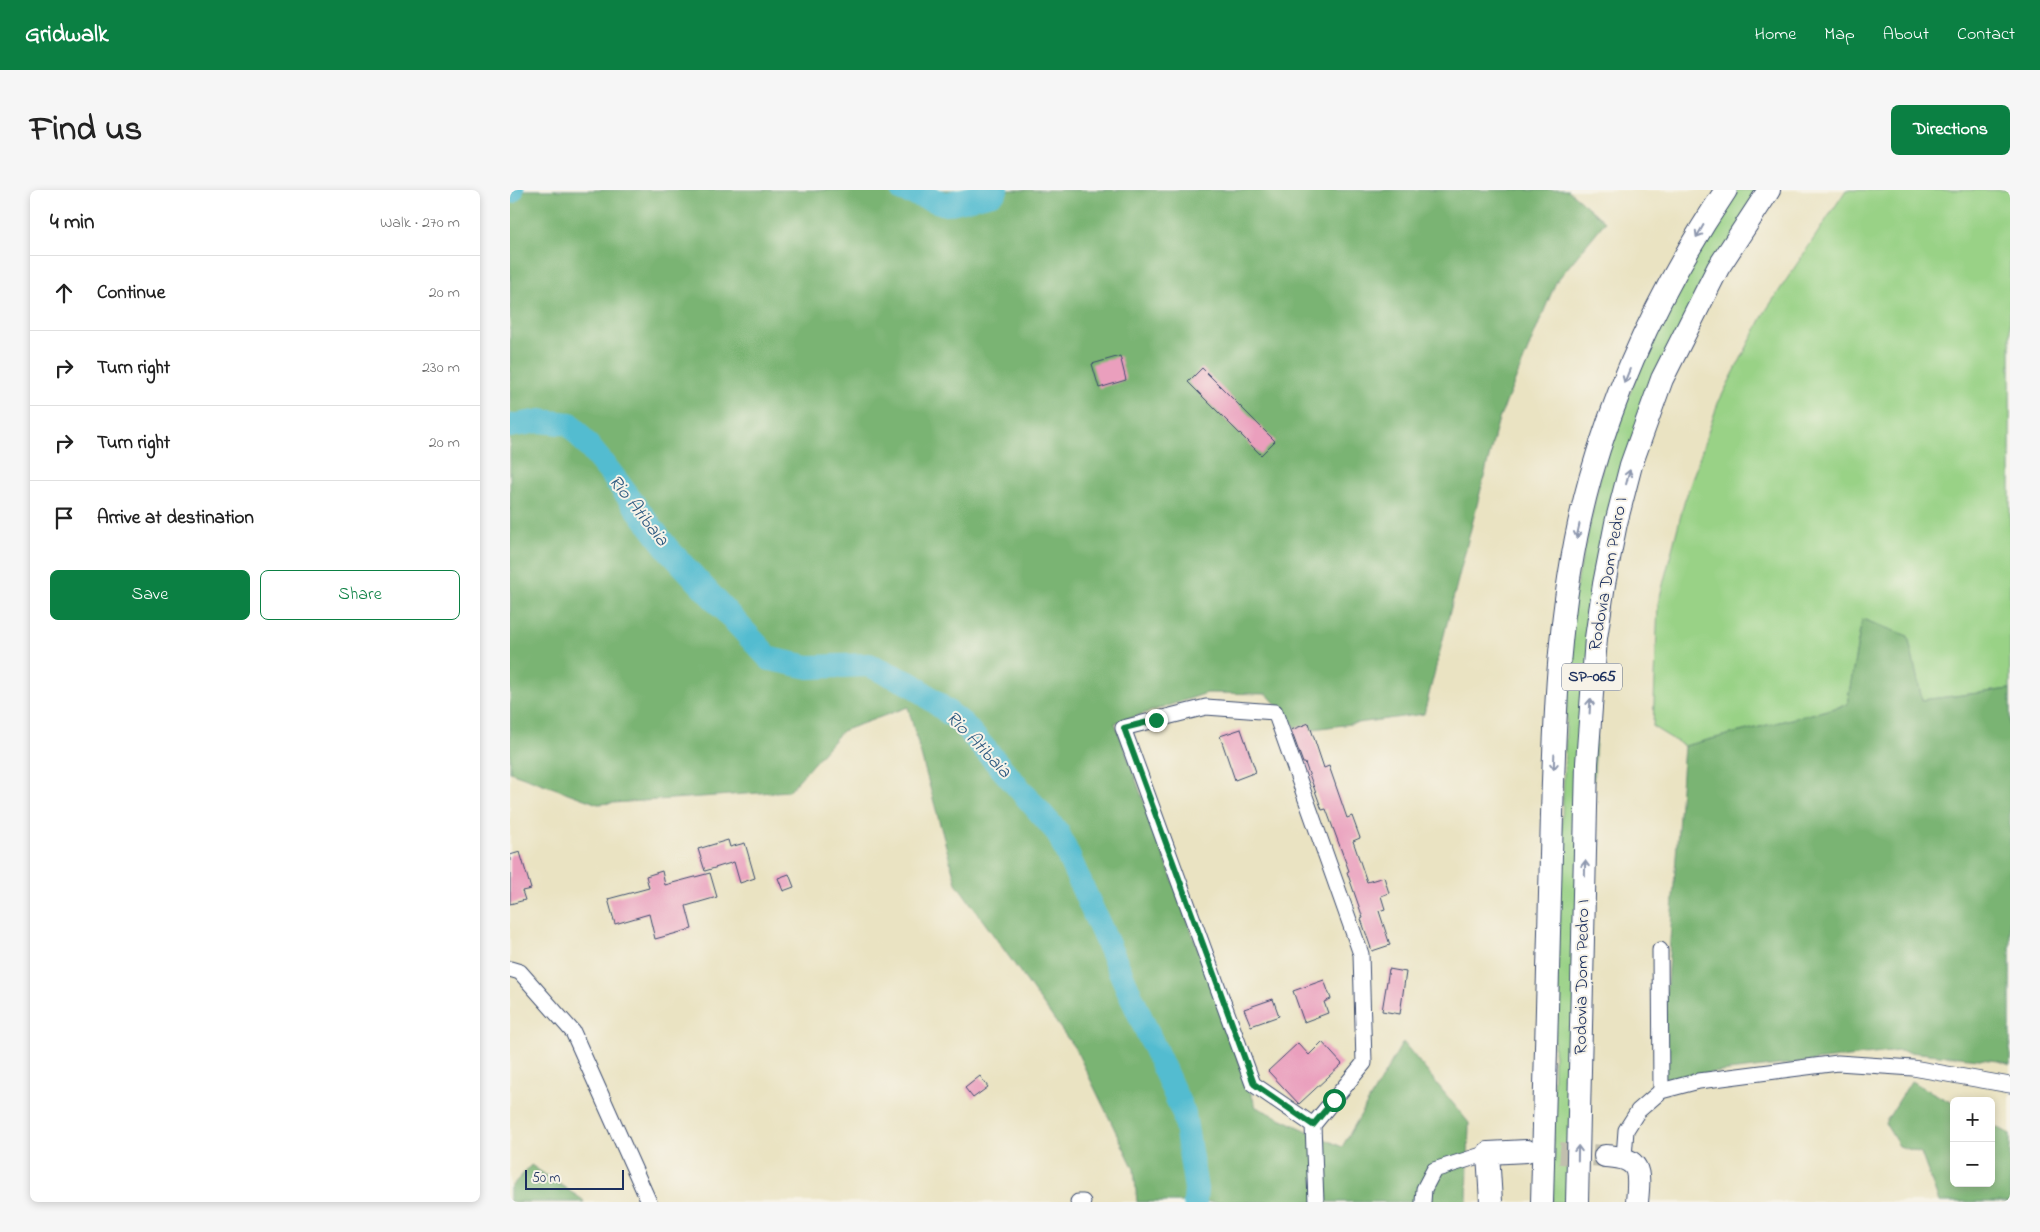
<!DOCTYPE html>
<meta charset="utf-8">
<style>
body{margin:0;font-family:"Indie Flower",sans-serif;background:#f6f6f6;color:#222}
.controls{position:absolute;right:15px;bottom:15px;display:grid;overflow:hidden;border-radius:8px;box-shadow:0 2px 8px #0003}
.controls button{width:45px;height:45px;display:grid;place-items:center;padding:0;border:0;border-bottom:1px solid #e0e0e0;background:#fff;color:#222;font:25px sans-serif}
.scale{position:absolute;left:15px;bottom:12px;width:99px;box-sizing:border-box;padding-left:5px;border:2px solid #1b2f5e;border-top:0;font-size:14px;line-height:18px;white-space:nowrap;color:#1b2f5e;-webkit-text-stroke:4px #f7f3e8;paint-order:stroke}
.stop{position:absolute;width:15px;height:15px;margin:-11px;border:4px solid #0b8043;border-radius:50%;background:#fff}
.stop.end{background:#0b8043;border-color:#fff;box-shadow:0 1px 5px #0008}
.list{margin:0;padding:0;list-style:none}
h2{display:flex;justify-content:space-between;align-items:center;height:65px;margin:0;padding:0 20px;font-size:21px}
h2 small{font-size:16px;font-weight:400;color:#767676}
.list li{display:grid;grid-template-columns:32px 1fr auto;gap:15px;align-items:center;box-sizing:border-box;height:75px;padding:0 20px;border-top:1px solid #e0e0e0}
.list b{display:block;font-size:19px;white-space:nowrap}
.list em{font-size:16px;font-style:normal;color:#767676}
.actions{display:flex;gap:10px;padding:15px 20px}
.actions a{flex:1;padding:11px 0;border:1px solid #0b8043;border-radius:8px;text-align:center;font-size:18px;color:#0b8043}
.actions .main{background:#0b8043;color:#fff}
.icon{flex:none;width:28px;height:28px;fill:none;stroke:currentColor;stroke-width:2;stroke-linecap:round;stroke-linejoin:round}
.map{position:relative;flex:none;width:1500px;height:1012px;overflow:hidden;border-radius:8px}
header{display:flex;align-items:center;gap:30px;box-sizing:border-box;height:70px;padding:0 25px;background:#0b8043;color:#fff}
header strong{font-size:24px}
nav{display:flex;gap:28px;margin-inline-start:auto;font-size:18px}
.intro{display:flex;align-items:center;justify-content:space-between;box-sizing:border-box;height:120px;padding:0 30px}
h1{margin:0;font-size:35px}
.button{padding:12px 22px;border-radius:8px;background:#0b8043;color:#fff;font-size:18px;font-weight:700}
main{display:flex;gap:30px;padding:0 30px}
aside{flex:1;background:#fff;border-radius:8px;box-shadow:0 2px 8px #0003}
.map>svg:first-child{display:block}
</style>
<header>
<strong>Gridwalk</strong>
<nav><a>Home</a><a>Map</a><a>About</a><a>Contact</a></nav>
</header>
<div class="intro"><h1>Find us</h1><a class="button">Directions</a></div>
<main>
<aside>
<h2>4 min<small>Walk · 270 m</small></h2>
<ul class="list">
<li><svg class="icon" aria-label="ahead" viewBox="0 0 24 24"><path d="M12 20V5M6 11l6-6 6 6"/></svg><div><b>Continue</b></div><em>20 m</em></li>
<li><svg class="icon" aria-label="right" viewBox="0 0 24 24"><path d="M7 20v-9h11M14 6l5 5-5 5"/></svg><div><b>Turn right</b></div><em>230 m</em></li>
<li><svg class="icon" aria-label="right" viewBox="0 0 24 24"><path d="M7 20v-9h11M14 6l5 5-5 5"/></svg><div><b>Turn right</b></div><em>20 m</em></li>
<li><svg class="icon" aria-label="arrive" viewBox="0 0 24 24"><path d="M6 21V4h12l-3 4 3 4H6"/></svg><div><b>Arrive at destination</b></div></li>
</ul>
<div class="actions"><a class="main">Save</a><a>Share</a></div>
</aside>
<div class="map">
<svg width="1500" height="1012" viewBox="0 0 1500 1012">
<rect width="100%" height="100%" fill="#f7f3e8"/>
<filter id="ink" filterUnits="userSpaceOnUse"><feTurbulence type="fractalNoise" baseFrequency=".02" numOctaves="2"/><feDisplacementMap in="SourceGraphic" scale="10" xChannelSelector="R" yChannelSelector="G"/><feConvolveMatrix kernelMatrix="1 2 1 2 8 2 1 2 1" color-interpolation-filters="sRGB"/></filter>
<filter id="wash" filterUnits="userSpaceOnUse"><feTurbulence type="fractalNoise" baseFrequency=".0096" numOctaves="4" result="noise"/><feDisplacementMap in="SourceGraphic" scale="20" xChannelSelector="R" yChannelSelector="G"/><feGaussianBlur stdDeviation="1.12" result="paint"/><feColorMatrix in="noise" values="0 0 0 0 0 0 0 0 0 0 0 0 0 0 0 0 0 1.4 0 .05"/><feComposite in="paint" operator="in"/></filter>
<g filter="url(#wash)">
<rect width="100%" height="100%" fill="#eae3c2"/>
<g fill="#99d286" stroke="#5a8072">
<polygon points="1225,0 1249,0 1100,321 1058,1012 1042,1012 1045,792 1061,420 1094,269 1150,127"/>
<polygon points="1336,0 1500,0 1500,499 1412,510 1398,447 1352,429 1337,515 1174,556 1143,537 1148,414 1174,313 1208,213 1255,122"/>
</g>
<g fill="#7ab473" stroke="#4a7268">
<polygon points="0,0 1058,0 1095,32 1046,92 988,232 914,524 789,541 757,504 697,503 605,533 746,917 832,957 893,852 959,933 957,1012 627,1012 624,979 566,860 446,693 398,517 332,541 279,601 88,614 0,582"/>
<polygon points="1352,429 1398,446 1412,510 1500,499 1500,875 1489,871 1389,861 1150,889 1174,556 1337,515"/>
<polygon points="1401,891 1444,914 1444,993 1481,993 1481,934 1500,944 1500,1012 1429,1012 1411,963 1389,956 1375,933"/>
<polygon points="21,975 73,1010 74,1012 0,1012 0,998"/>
</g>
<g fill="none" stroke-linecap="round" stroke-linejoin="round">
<g stroke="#53bcd0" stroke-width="24">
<polyline points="392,0 436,14 482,3 486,0"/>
<polyline points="0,2 2,0"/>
<polyline points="0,236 30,231 60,234 99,281 157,358 260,469 299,477 359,475 403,495 453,534 548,643 674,924 686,999 685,1012"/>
</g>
</g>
<g id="blocks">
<g fill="#ea9fbd">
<polygon points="610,166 616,190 589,198 582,174"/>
<polygon points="692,178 765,251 751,265 678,192"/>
<polygon points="799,533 814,578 819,576 837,628 842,626 850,648 843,651 857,692 874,687 879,703 871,706 875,719 869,721 880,755 862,761 851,729 853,728 837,682 839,681 816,619 812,620 795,573 793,573 781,540"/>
<polygon points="731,539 746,582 725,590 710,546"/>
<polygon points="218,650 220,657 235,653 245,688 230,693 224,672 195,681 188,659"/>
<polygon points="10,662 21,699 12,701 15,710 0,714 0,665"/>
<polygon points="152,681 155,695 200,683 207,707 176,716 182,739 145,749 139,724 105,734 98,709 139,698 136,686"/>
<polygon points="279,684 284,697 273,701 268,688"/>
<polygon points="879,779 896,782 890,824 872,821"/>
<polygon points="814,790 821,809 814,812 818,823 794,832 783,801"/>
<polygon points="763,809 769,826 741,836 734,819"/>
<polygon points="812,852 832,874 789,914 758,881 788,853 799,865"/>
<polygon points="470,886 478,897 463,908 455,898"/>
</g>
</g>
</g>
<g filter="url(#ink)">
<use href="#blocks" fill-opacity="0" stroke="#3a4a6d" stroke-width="1"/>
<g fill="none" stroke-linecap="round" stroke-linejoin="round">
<polyline stroke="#c1bfae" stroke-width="22" stroke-dasharray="22 11" stroke-linecap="butt" points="1017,961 1095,966"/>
<defs>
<g id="minor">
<polyline points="1150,760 1151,901"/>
<polyline points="0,779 10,782 63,842 139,1012"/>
<polyline points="803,935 743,894 613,538 696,517 765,522 851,764 854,873 803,935 806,1012"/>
<polyline points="1114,967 1116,940 1128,921 1151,901 1189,891 1328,873 1403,878 1500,895"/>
<polyline points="568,1012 573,1012"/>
<polyline points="913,1012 914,999 924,980 978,963"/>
</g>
<g id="highway">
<path d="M1095,966C1131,968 1130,980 1127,1012"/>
<polyline points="981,1012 978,963 1017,961"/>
<path d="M1032,1012C1035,896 1038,781 1041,665C1044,540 1046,411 1080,289C1109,187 1157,88 1216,0"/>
<polyline points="1067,1012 1077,573 1086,448 1094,394 1106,333 1121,275 1152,189 1208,78 1259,0"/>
</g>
</defs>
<use href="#minor" stroke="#3a4a6d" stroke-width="17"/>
<use href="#highway" stroke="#3a4a6d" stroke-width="24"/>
<use href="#minor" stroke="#fff" stroke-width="15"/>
<use href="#highway" stroke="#fff" stroke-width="22"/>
</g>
<defs><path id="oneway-shaft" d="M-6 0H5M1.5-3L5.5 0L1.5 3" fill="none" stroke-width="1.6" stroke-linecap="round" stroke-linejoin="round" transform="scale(1.25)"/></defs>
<g stroke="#8d97ae">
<use href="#oneway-shaft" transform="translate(1190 41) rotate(120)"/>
<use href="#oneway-shaft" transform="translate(1117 186) rotate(112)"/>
<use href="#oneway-shaft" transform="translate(1118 287) rotate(-75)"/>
<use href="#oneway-shaft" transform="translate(1068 341) rotate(102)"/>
<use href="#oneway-shaft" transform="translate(1080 516) rotate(-87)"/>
<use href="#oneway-shaft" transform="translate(1044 572) rotate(92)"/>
<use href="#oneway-shaft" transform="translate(1075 678) rotate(-89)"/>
<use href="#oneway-shaft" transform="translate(1068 963) rotate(-89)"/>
</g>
</g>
<g fill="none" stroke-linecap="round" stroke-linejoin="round" filter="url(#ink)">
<polyline stroke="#0b8043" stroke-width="6" points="646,530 614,538 744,894 803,935 824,910"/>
</g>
<g text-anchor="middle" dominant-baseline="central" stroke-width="4" stroke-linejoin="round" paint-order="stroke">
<rect fill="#f7f3e8" stroke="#5d6a87" stroke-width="1" x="1052" y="473.5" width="60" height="27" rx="4"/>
<g font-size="16" font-weight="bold" fill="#1b2f5e">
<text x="1082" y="487">SP-065</text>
</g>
<g font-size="18" fill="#1b2f5e" stroke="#f7f3e8">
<text transform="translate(1099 384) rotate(-80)">Rodovia Dom Pedro I</text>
<text transform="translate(1073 787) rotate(-89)">Rodovia Dom Pedro I</text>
</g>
<g font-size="19" font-style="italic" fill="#2c5980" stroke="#f7f3e8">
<text transform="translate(128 321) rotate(52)">Rio Atibaia</text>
<text transform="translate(468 555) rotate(46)">Rio Atibaia</text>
</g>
</g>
</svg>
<div class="controls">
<button>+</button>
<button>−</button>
</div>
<div class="scale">50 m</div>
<div class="stop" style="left:824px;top:910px"></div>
<div class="stop end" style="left:646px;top:530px"></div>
</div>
</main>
